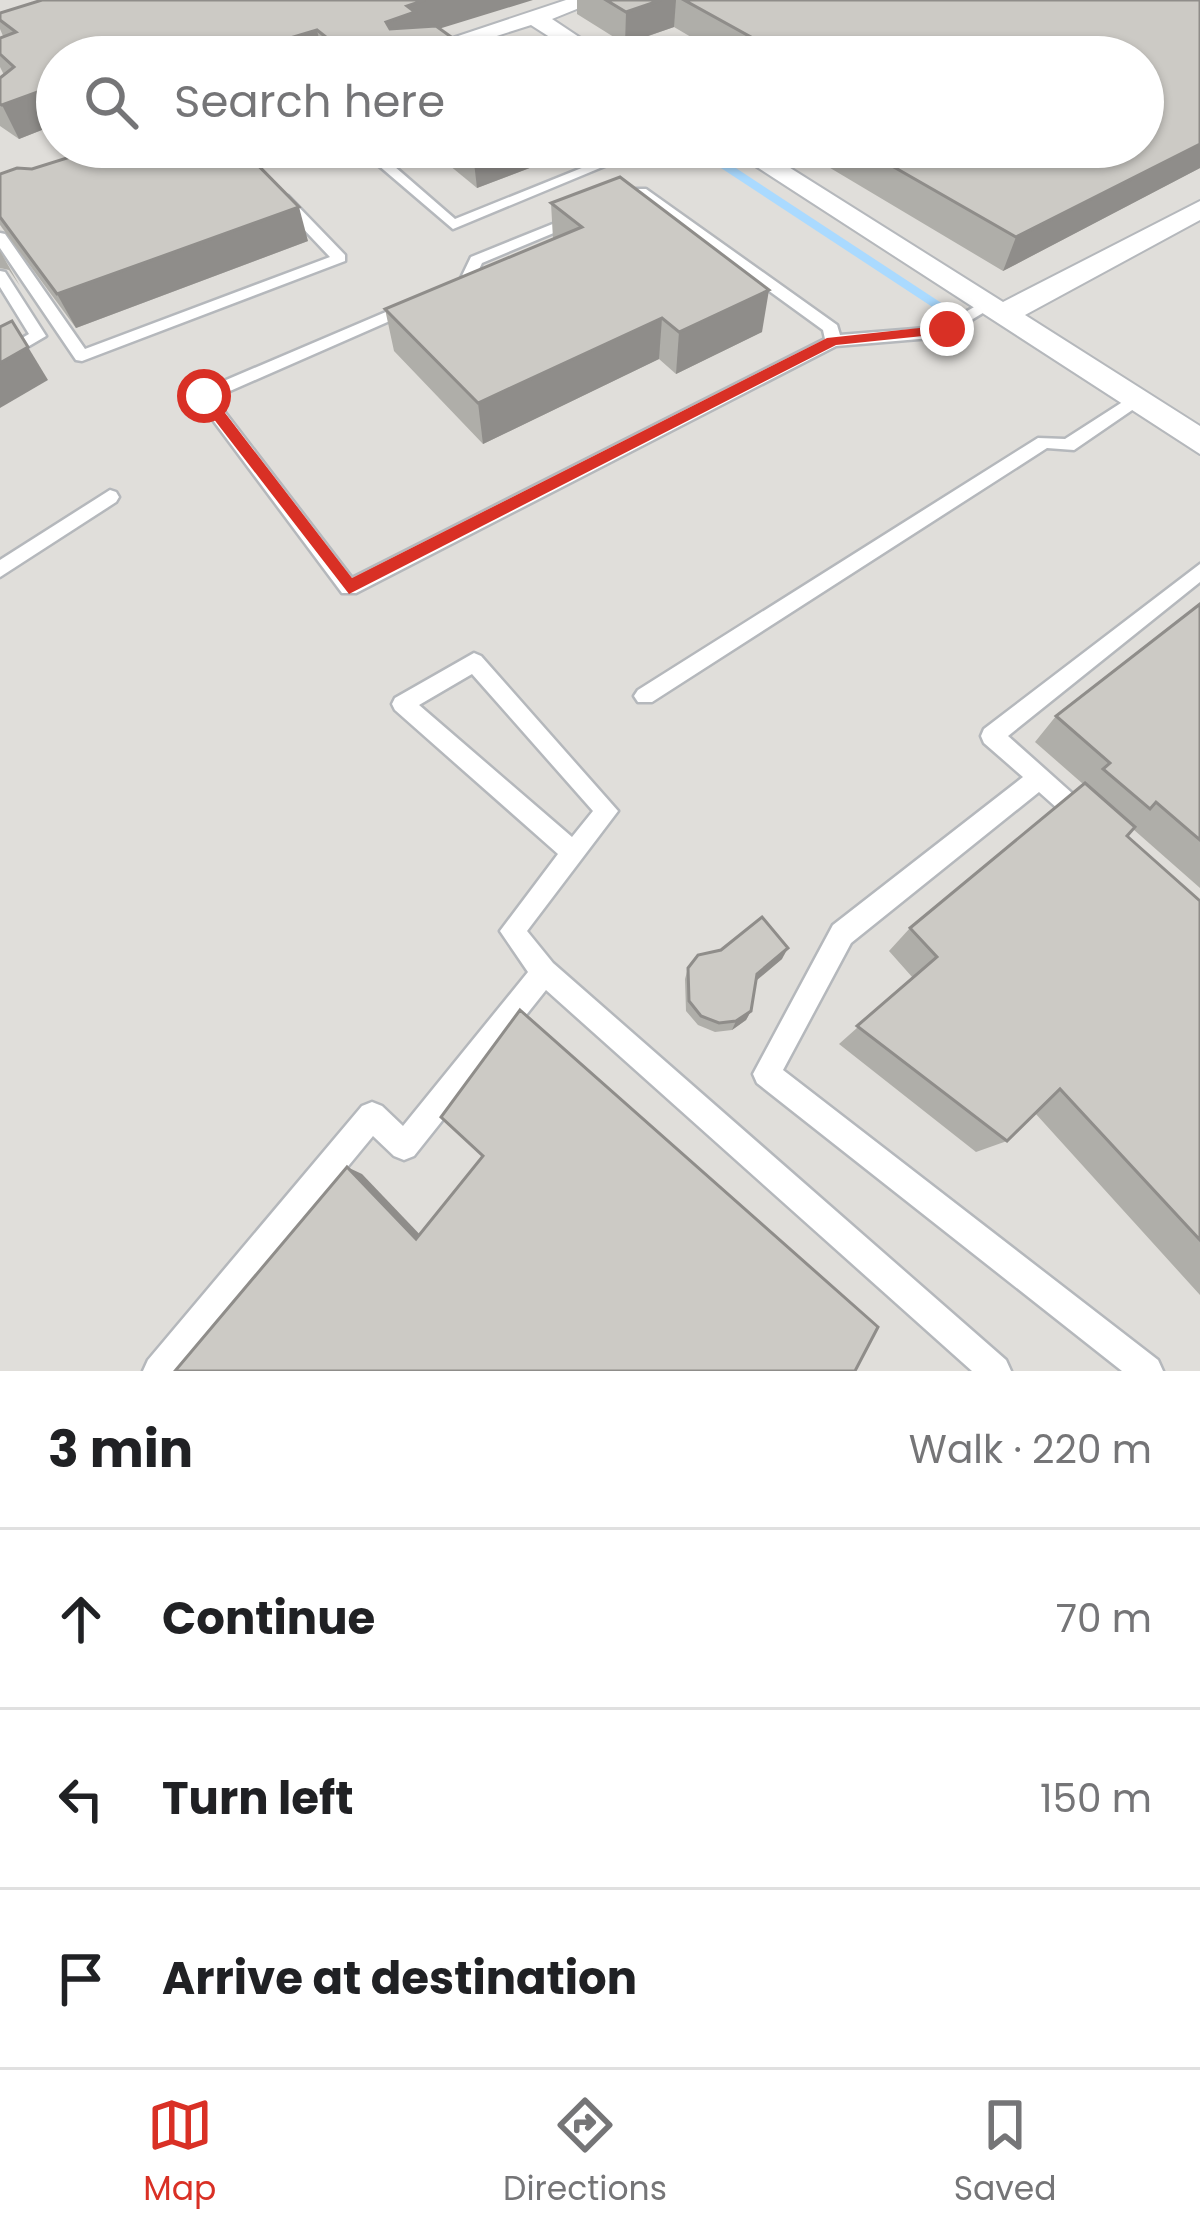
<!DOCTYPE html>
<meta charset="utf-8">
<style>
body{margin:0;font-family:Poppins,sans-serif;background:#f2f2f2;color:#202124}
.stop{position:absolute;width:36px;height:36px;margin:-27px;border:9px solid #d93025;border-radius:50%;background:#fff}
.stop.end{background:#d93025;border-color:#fff;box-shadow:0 3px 12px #0008}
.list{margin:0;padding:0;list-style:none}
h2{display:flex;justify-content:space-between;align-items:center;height:156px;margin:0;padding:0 48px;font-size:51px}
h2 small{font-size:39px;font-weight:400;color:#757577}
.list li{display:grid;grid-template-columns:78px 1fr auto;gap:36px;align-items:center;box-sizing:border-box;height:180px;padding:0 48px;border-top:3px solid #e0e0e0}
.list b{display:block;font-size:45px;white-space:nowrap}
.list em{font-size:39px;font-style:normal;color:#757577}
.icon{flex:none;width:66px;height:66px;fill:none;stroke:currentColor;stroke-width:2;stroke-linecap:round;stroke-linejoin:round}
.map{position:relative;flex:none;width:1200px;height:1371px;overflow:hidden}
.search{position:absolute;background:#fff;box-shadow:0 3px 9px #0004;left:36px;right:36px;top:36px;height:132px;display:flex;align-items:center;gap:30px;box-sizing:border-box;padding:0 42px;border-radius:66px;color:#757577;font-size:45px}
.sheet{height:696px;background:#fff}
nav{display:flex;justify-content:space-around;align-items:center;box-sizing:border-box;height:168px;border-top:3px solid #e0e0e0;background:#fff;font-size:33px;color:#757577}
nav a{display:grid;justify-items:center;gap:6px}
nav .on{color:#d93025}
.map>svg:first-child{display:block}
</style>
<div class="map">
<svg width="1200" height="1371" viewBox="0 0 1200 1371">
<rect width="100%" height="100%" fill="#f1efe8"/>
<path fill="#e0deda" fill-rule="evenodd" d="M0,0H1200V1371H0ZM57,57H1143V147H57Z"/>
<polygon fill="#aadaff" points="703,147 710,151 946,306 937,310 692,149"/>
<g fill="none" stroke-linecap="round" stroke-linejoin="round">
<defs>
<g id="lane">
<polygon points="479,53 502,57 473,57"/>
<polygon points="357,147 372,147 455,219 609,157 601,147 615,147 624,158 453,229"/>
<polygon points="636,189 646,189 837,325 840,335 939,327 983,302 988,300 996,305 943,337 836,346 356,593 342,593 198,400 198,392 407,303 417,303 417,309 214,398 352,578 825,339 823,330 640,197 615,207 608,203"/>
<polygon points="278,196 288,196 345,255 345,261 82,361 76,360 0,248 0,233 5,234 85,349 330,257 278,202"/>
<polygon points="575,215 580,216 580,222 482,263 471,286 451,294 443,289 460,280 471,257"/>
<polygon points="0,271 5,272 46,336 0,363 0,351 29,334 0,287"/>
<polygon points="1135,394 1143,400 1141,404 1074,450 1047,448 652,702 638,702 634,696 638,690 1038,438 1065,439"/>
<polygon points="110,490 116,492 119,497 116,502 0,577 0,560"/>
<polygon points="1200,564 1200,582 1008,736 1092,811 1095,818 1092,825 1084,829 1076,825 1039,792 851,943 783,1070 1158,1360 1163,1371 1122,1371 757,1083 753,1074 833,925 1023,777 984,743 981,736 984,729"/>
<path d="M474,653L481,656L618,811L527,931L553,963L1006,1360L1011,1371H972L546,990L414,1156L404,1160L394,1156L373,1136L179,1371H143L148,1360L362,1106L372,1102L382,1106L403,1126L528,972L500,931L558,854L395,710L392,704L395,698ZM472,674L593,811L572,837L419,705Z"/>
</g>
<g id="street">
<polygon points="566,0 599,0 552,19 609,57 581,57 531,25 431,57 395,57"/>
<polygon points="726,147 757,147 1003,302 1200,201 1200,220 1025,315 1200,426 1200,454"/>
</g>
</defs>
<use href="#lane" stroke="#b5b8bc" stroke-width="5"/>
<use href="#street" stroke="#b5b8bc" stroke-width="4"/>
<use href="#lane" fill="#fff" fill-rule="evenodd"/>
<use href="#street" fill="#fff" fill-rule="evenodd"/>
</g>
<g fill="#afaea9">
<polygon points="577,0 1200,0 1200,168 1003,271 795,147 1143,147 1143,57 725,57 674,27 625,44 577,14"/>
<polygon points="0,13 440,29 479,57 57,57 57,124 19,139 0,126 0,78 4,75 0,67 0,38 3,36 0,29"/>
<polygon points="427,147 568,147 569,153 477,188"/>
<polygon points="32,169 308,241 76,328 0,225 0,174"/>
<polygon points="551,203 762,332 676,374 659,359 483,444 394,351 385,309 553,239"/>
<polygon points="0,251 20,286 9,270 0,268"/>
<polygon points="1200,604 1200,888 1133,829 1127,836 1200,901 1200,1295 1035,1113 1007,1141 976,1152 839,1044 913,978 889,951 910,928 1083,784 1035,742 1056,716"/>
<polygon points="782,959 756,981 751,1011 746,1020 732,1030 715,1032 698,1025 686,1011 685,979 688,968"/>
</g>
<g fill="#8f8d8a">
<polygon points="425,0 533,0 419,35 391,55 386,22 407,6"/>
<polygon points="661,0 676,0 674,27 625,44 626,12"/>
<polygon points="317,30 323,57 226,57"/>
<polygon points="57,85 57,124 19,139 2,105"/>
<polygon points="1200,144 1200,168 1003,271 1016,237"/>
<polygon points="493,147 568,147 569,153 477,188 473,154"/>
<polygon points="299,207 308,241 76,328 57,294"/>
<polygon points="769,290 762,332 676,374 679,332"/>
<polygon points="662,318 659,359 483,444 478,403"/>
<polygon points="28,347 48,380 0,408 0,363"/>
<polygon points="788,948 782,959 752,984 757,974"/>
<polygon points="751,1011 746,1020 732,1030 736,1021"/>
<polygon points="347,1167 362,1174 427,1242 416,1239"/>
</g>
<g fill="#cccac5" stroke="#8f8d8a" stroke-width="3">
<polygon points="42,0 425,0 407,6 415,12 386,22 390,29 436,26 479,57 351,57 317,30 226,57 57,57 57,85 2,105 0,104 0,78 14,67 0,54 0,38 16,32 0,20 0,13"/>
<polygon points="606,0 661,0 626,12"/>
<polygon points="684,0 1200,0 1200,144 1016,237 859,147 1143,147 1143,57 787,57"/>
<polygon points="102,147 240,147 299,207 57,294 0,217 0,174 17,168 32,169"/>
<polygon points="465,147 493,147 473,154"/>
<polygon points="620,177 769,290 679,332 662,318 478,403 385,309 582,227 551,203"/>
<polygon points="12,321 28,347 0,363 0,327"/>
<polygon points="1200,604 1200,840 1156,802 1150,809 1103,769 1110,763 1056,716"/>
<polygon points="1085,783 1135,827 1127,836 1200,901 1200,1240 1060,1089 1007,1141 857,1026 937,957 910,928"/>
<polygon points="762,917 788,948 757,974 751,1011 736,1021 719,1023 701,1016 689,1001 688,968 698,955 721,950"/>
<polygon points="520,1010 878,1327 855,1371 175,1371 347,1167 416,1239 483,1156 441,1117"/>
</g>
<polygon fill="#d93025" points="947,325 952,333 836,345 349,594 196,396 209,392 352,578 827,338"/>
</svg>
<div class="stop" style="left:204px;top:396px"></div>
<div class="stop end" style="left:947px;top:329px"></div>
<div class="search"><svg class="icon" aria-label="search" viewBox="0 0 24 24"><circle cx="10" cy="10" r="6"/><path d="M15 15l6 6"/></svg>Search here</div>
</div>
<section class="sheet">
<h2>3 min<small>Walk · 220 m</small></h2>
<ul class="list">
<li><svg class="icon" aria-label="ahead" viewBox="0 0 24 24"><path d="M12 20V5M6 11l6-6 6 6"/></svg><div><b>Continue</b></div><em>70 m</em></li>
<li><svg class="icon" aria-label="left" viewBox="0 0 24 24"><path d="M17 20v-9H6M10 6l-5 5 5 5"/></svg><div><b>Turn left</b></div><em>150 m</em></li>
<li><svg class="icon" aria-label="arrive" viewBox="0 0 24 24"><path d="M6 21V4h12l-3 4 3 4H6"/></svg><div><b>Arrive at destination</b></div></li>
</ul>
</section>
<nav>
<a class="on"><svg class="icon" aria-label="map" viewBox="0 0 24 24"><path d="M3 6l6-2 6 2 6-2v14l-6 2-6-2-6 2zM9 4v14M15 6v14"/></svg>Map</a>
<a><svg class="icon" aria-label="directions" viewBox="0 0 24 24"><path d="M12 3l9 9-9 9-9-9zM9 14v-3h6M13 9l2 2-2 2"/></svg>Directions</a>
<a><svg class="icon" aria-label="saved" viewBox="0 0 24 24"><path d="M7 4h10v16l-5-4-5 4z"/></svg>Saved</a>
</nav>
